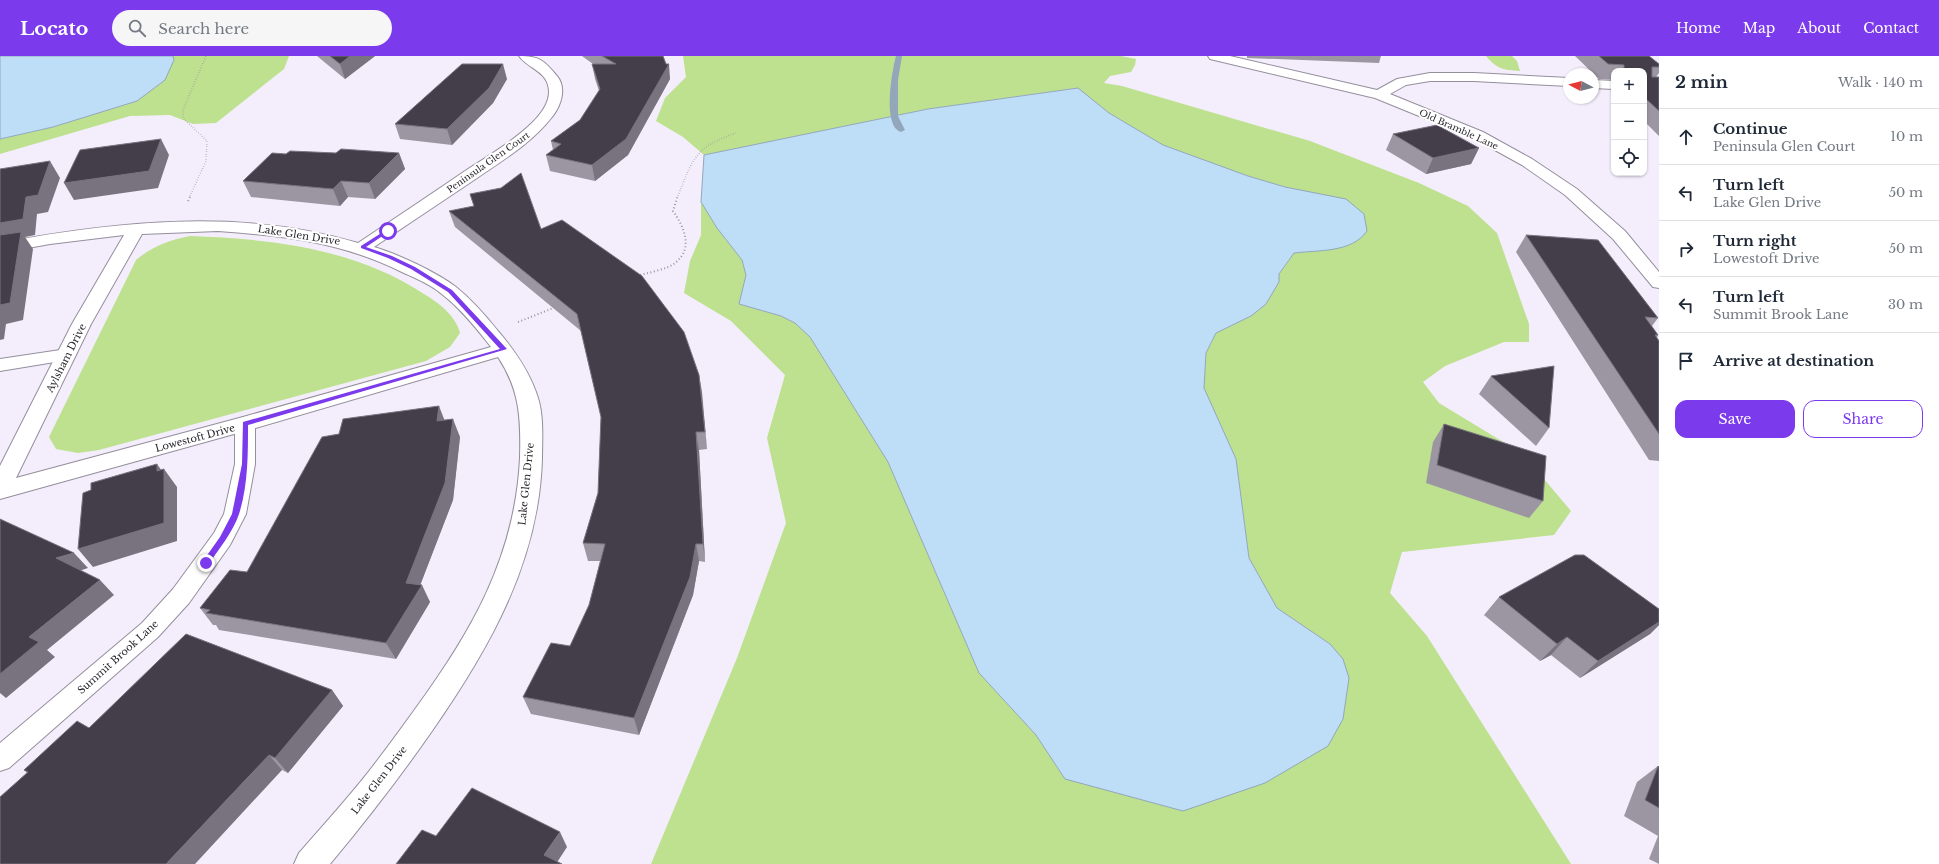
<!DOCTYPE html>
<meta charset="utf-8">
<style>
body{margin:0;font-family:"Libre Baskerville",serif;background:#f6f6f7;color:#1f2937}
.controls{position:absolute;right:12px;top:12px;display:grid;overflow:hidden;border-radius:8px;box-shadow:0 1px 3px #0004}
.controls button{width:36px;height:36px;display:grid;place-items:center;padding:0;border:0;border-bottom:1px solid #e0e1e3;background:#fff;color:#1f2937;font:20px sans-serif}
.compass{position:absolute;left:1563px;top:12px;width:36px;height:36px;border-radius:50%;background:#fff;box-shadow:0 1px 3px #0004;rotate:277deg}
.stop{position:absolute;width:12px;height:12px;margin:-9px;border:3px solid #7c3aed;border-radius:50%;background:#fff}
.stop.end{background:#7c3aed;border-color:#fff;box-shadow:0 1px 4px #0008}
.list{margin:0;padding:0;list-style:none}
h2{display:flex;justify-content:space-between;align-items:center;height:52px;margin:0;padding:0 16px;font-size:17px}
h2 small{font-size:13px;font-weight:400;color:#747a83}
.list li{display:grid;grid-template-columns:26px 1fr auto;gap:12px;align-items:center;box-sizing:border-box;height:56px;padding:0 16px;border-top:1px solid #e0e1e3}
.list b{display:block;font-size:15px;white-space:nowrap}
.list p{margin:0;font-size:13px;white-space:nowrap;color:#747a83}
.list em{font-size:13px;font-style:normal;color:#747a83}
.actions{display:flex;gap:8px;padding:12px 16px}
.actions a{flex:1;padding:9px 0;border:1px solid #7c3aed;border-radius:12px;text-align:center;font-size:14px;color:#7c3aed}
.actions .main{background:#7c3aed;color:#fff}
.icon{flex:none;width:22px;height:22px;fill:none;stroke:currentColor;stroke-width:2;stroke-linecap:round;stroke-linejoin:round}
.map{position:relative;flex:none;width:1659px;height:808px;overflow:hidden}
header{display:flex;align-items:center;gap:24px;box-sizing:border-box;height:56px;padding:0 20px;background:#7c3aed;color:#fff}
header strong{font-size:19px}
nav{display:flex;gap:22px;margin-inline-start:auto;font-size:14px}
.search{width:280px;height:36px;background:#f6f6f7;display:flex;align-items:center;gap:10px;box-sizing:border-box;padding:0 14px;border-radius:22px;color:#747a83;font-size:15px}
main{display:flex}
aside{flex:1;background:#fff}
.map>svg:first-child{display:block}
</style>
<header>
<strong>Locato</strong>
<div class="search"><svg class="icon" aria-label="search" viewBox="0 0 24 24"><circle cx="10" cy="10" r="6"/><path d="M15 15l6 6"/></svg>Search here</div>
<nav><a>Home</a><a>Map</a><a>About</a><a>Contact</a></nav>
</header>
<main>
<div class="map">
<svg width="1659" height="808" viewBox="0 0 1659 808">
<rect width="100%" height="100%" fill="#f4edfc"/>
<g fill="#bde18f">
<polygon points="173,0 289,0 284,13 216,67 193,68 170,59 130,60 0,98 0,83 53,71 137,45 174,5"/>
<polygon points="683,0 1121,0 1136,3 1135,9 1131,16 1110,20 1104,27 1122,30 1310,85 1419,127 1468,150 1497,177 1529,268 1529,286 1504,286 1445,310 1423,326 1439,347 1523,398 1571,455 1554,479 1402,496 1390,537 1427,580 1571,808 651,808 737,602 786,467 767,382 785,319 731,265 684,237 690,205 701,179 701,146 717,172 742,204 746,219 739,248 781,260 795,267 810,281 888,406 979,617 1036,679 1065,723 1330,588 1277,552 1249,502 1236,403 1204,332 1206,297 1216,277 1251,260 1279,226 1279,218 1294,197 1347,190 1285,131 1248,120 1163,89 1109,57 1077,32 928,53 704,99 683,81 656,65 665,42 686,21"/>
<path d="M1486,0H1512L1517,5L1520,15C1503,14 1497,13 1486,0Z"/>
<path d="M190,180C272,183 354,192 424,238C439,247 456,260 460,277L450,291L426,305L99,394L78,397L56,393L49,381L136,204C153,190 169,184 190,180Z"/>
</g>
<g fill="#bedef7" stroke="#92a7ba">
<polygon points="0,0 173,0 174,4 165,24 137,45 53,71 0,83"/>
<path d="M1078,32L1109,57L1163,89L1248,120L1285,131L1346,143L1364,158L1367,175C1352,197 1318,194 1294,197L1279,218V226L1266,248L1251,260L1216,277L1206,297L1204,332L1236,403L1249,502L1277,552L1330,588L1343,603L1349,622L1343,663L1328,690L1265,727L1183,755L1065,723L1036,679L979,617L888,406L810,281L795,267L781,260L739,248L746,219L742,204L717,172L701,146L704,99L928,53Z"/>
</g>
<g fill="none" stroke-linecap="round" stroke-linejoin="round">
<path fill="#92a7ba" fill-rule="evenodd" d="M896,0H902L898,24V60L905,74L901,76C882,70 892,15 896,0Z"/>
<defs>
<g id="lane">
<polygon points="67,293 73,295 76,299 73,303 0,315 0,303"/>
<polygon points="245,361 252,363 255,368 255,408 246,458 230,489 189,547 158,581 9,712 0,715 0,687 142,567 173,533 214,477 224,458 235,408 235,368 238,363"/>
</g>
<g id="street">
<path d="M519,0C539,0 544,4 557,20C567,32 561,50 552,61C532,87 503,104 477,122C443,145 408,168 374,191C398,198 436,216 456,231C472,244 486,260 498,275C515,295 530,316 538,342C544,361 542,384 542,403C539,506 489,593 432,675C400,721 366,765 330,808H294L299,797C324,768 350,740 373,710C387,692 400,674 413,656C471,577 515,502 520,402C521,363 520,334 498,301L252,373L0,443V410L72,268L124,179L50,188L0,197V187C117,165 242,152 358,187C394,163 430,139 465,115C488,100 512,86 532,67C540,59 549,48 549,36C549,15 528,13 519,0ZM218,175C286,180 342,186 404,217C417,223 432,229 443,239C461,253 477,273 491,291L243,361L16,422L91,268L142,178Z"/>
<polygon points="1208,0 1230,0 1377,34 1397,23 1430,17 1474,17 1569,22 1569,30 1474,25 1430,25 1406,29 1390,38 1483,76 1532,103 1577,133 1625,175 1659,216 1659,232 1653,231 1613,183 1565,139 1522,109 1473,82 1375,42 1210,3"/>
<polygon points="1593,24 1614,25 1614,33 1593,32"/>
</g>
</defs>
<use href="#lane" stroke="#958e9c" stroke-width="2"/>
<use href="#street" stroke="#958e9c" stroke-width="2"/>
<g stroke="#9a95a0" stroke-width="1.5" stroke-dasharray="0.5 2" stroke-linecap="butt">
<polyline points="190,140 206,105 207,85 183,62 183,54 206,0"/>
<path d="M678,140C693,101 696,91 736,77"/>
</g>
<g stroke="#9a95a0" stroke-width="2" stroke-dasharray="1 2.5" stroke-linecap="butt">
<polyline points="188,145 191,139"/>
<path d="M637,220C646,217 669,213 675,207C694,192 684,171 673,155L678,139"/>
<polyline points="518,266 556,251"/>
</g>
<use href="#lane" fill="#fff" fill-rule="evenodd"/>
<use href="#street" fill="#fff" fill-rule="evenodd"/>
</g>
<g fill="#9c96a3">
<polygon points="317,0 375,0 345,23"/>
<polygon points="582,0 663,0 670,23 628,99 595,125 550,115 546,99 553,94 551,85 580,64 599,35 595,23 592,8 593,8"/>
<polygon points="1247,0 1381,0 1379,7 1247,2"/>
<polygon points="1575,0 1649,0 1659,8 1659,17 1656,21 1659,21 1659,80 1644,65 1644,15 1614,15 1614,24 1599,23"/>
<polygon points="507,23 493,47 452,89 400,83 395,68"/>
<polygon points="1614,30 1614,37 1611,34"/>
<polygon points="1393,78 1479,92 1471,108 1426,118 1386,94"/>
<polygon points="336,97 399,97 405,113 375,143 348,141 340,150 251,141 243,125 286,98"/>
<polygon points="449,155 541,173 699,319 707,393 699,394 705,506 699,505 693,539 639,679 531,658 523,641 570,590 589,549 600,505 588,505 583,487 598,437 601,361 581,275 455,171"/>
<polygon points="1526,179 1658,262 1652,270 1658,279 1657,282 1659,285 1659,405 1649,404 1516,196"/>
<polygon points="1491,320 1549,372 1536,390 1479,338"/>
<polygon points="445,365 460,381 453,444 420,529 430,546 396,603 219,574 216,569 213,569 200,552"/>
<polygon points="1444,368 1543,445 1529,462 1426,427 1433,386"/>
<polygon points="1499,541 1659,553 1659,569 1650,578 1580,622 1551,599 1540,605 1484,559"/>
<polygon points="332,634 343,650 288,717 282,714 27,717 24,714 89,672"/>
<polygon points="1658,710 1659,711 1659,808 1649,803 1658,780 1624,760 1637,726"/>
</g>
<g fill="#79727f">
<polygon points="350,0 375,0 345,23 340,8"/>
<polygon points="503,8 507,23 493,47 452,89 447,73"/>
<polygon points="669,8 670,23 628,99 595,125 592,109"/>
<polygon points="161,83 169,99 158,132 74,144 64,127"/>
<polygon points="1479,92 1471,108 1426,118 1433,102"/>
<polygon points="399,97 405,113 375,143 369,127"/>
<polygon points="50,105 60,122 48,156 37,158 35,179 25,181 33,193 23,264 6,268 4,283 0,284 0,167"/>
<polygon points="341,125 348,141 340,150 333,133"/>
<polygon points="699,319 702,336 707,393 705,376"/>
<polygon points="439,350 446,368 437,365"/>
<polygon points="453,363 460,381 453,444 416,540 422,529 430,546 396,603 386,587 406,527"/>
<polygon points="696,376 699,394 705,506 703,488"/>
<polygon points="157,408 164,418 164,413 177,431 177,485 93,511 78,493 157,415"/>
<polygon points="696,488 699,505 693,539 639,679 634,662"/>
<polygon points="74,497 88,512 70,518 56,502"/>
<polygon points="100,524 114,539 47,594 55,601 6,642 0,637 0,618 29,581"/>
<polygon points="1659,566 1659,569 1650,578 1580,622 1598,605"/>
<polygon points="1567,581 1551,599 1540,605 1557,588"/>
<polygon points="332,634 343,650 288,717 275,702"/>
<polygon points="269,699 282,714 195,808 166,808"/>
<polygon points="560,776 567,791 556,808 544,799"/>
</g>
<g fill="#443e4a" stroke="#79727f">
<polygon points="330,0 350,0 340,8"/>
<polygon points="602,0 663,0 666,8 669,8 626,83 592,109 546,99 561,88 551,85 580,64 600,33 592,8 616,8"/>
<polygon points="1599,0 1649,0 1659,8 1659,11 1652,11 1652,21 1659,21 1659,55 1644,41 1644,15 1624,15 1624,9 1608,8"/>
<polygon points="462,8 503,8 489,32 447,73 395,68"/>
<polygon points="1437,69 1479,92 1433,102 1393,78"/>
<polygon points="161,83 149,115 64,127 80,94"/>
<polygon points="341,93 399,97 369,127 341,125 333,133 243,125 272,97 286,98 290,95 336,97"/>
<polygon points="50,105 38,139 26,141 23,163 0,167 0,113"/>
<polygon points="521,117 541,173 562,164 642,220 684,276 699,319 705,376 696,376 703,488 696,488 690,521 634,662 523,641 551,587 570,590 589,549 605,488 583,487 598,437 601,361 577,258 449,155 474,150 470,138 501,132"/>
<polygon points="21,176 10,247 0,249 0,179"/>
<polygon points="1526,179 1598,184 1658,262 1645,261 1658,279 1655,279 1659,285 1659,378"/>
<polygon points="1554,310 1549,372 1491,320"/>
<polygon points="439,350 437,365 453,363 445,427 406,527 422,529 386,587 206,557 210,554 200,552 230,514 247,516 322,381 339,378 343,363"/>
<polygon points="1444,368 1546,400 1543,445 1437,409"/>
<polygon points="157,408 157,415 164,413 164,467 78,493 83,437 91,434 91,427"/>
<polygon points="0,463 74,497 56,502 100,524 29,581 39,586 0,618"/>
<polygon points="1575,499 1584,499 1659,553 1659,566 1598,605 1567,581 1557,588 1499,541"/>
<polygon points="186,578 332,634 275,702 269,699 166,808 0,808 0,741 28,716 24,714 77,665 89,672"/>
<polygon points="1658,710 1659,711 1659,752 1645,744"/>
<polygon points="472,732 560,776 544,799 562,808 396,808 422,774 436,780"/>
</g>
<path fill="#7c3aed" d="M386,174L390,175L366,191L392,200L415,211L452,234L507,293L248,369C248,399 248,430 239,458C233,476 219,493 208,509H203V505L220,481L232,458L242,408L243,366L500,293L448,236L411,213L388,202L361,192V190Z"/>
<g text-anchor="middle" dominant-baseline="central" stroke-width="4" stroke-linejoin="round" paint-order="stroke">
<g font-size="9" fill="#2a272d" stroke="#fff">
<text transform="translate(1459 73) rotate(24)">Old Bramble Lane</text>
<text transform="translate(488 106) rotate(-35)">Peninsula Glen Court</text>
</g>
<g font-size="10" fill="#2a272d" stroke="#fff">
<text transform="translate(299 179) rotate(9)">Lake Glen Drive</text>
<text transform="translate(66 302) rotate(-63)">Aylsham Drive</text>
<text transform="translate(195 382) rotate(-15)">Lowestoft Drive</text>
<text transform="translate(526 428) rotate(-84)">Lake Glen Drive</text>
<text transform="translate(118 601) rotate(-42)">Summit Brook Lane</text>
<text transform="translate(379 724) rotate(-52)">Lake Glen Drive</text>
</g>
</g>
</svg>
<div class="controls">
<button>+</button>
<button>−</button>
<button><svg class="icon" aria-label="locate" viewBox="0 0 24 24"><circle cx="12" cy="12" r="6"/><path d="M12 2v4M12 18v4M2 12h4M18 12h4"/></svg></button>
</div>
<svg class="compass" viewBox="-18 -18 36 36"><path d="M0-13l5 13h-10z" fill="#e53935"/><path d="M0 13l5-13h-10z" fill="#747a83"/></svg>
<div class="stop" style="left:388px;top:175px"></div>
<div class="stop end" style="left:206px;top:507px"></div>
</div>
<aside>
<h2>2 min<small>Walk · 140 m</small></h2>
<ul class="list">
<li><svg class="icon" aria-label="ahead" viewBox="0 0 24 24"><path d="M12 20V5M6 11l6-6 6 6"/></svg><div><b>Continue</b><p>Peninsula Glen Court</p></div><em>10 m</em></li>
<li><svg class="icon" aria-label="left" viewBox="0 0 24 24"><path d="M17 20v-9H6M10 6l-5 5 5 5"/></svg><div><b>Turn left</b><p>Lake Glen Drive</p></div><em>50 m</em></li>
<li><svg class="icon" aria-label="right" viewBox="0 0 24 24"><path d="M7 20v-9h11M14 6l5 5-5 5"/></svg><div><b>Turn right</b><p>Lowestoft Drive</p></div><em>50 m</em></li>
<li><svg class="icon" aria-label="left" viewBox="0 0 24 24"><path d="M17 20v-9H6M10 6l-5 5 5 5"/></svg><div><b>Turn left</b><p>Summit Brook Lane</p></div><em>30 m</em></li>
<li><svg class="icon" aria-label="arrive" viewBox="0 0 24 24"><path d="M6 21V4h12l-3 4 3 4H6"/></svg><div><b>Arrive at destination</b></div></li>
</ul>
<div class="actions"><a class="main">Save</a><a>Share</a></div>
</aside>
</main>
